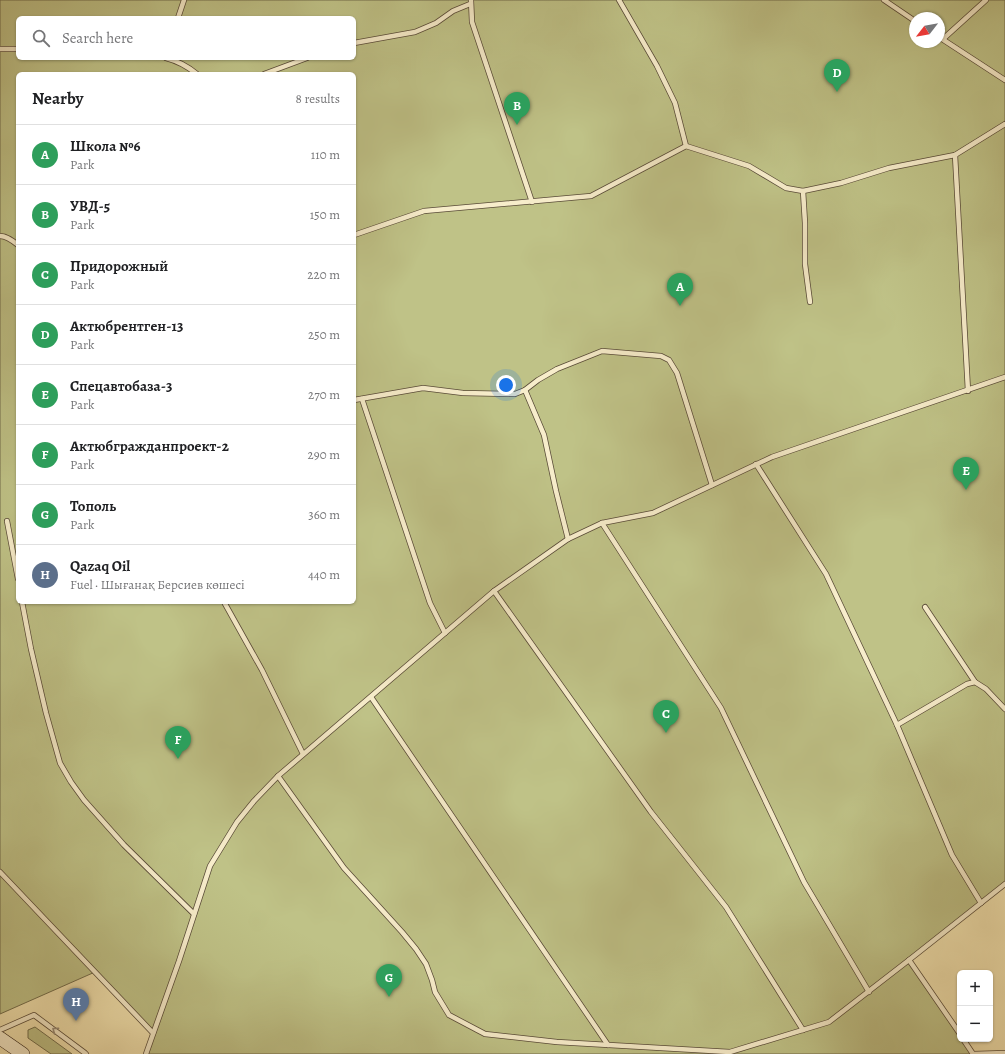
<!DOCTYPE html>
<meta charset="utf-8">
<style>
body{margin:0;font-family:Alegreya,serif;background:#f6f6f6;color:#202124}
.controls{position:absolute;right:12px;bottom:12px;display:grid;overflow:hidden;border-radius:6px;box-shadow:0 1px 3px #0004}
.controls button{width:36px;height:36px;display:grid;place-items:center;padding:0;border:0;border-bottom:1px solid #e0e0e0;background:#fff;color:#202124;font:20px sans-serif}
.compass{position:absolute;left:909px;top:12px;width:36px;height:36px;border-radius:50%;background:#fff;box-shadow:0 1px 3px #0004;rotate:239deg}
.you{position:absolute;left:506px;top:385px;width:14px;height:14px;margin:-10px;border:3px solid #fff;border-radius:50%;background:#1a73e8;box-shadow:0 0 0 6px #1a73e833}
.badge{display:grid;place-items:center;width:26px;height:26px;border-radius:50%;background:#b45309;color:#fff;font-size:13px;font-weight:700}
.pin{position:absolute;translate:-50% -33px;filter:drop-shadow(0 1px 2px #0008)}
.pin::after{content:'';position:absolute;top:21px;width:14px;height:12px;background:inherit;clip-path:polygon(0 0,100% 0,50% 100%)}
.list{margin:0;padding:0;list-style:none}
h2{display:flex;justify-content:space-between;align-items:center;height:52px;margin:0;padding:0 16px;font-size:17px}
h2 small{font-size:13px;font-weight:400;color:#757577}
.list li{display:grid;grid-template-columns:26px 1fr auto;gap:12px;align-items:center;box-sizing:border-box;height:60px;padding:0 16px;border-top:1px solid #e0e0e0}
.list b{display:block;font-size:15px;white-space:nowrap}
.list p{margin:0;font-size:13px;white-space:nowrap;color:#757577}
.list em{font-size:13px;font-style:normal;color:#757577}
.icon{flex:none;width:22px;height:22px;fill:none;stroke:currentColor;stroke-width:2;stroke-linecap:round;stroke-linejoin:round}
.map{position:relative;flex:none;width:1005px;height:1054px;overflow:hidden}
.search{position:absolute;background:#fff;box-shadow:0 1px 3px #0004;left:16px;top:16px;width:340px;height:44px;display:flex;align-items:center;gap:10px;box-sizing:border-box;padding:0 14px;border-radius:6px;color:#757577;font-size:15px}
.panel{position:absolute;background:#fff;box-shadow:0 1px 3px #0004;left:16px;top:72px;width:340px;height:532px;border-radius:6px}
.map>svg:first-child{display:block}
</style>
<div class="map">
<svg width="1005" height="1054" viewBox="0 0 1005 1054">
<rect width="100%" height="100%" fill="#f2e3af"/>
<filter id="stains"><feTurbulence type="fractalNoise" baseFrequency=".005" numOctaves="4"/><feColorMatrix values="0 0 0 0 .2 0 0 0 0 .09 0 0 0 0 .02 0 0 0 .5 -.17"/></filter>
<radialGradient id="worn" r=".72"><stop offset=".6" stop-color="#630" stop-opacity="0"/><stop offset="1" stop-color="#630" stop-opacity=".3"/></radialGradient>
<g fill="#bfc287" stroke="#726d4c" fill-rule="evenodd">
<path d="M0,0H1005V884L909,960L960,1034V1039H963L973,1054H1005H146L152,1034L95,972L0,1014ZM18,18H354V58H18ZM915,18H939V42H915ZM18,74H354V602H18Z"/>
<polygon points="35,1027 72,1054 51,1054 28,1038 28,1030"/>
</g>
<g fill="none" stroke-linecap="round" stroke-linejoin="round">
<defs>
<g id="service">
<polyline points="471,0 472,22 532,202"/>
<polyline points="619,0 657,66 675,103 686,146"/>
<polyline points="884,0 915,21"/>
<polyline points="178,18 184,0"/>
<polyline points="939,37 1005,80"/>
<polyline points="943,39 986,0"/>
<polyline points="354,43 415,32 436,23 453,11 470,4"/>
<polyline points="0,49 18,49"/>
<path d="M166,58C178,61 187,66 197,74"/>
<polyline points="264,74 307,58"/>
<polyline points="955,155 1005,124"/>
<polyline points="803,191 805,223 805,264 810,302"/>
<polyline points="354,235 424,211 591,196 686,146 749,166 786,188 803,191 841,183 889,168 955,155 968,391"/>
<path d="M0,236C7,236 13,241 18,245"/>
<polyline points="525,390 544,435 556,491 568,539"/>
<polyline points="362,399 430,603 445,633"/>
<polyline points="354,400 423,388 463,393 515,394 525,390 538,380 557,369 602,351 661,356 669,360 677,373 712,485"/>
<polyline points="756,464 826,574 897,725 952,855 981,903"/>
<polyline points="7,521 18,579"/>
<polyline points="602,523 721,708 804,882 869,992"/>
<polyline points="494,591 651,812 726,907 803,1030"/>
<polyline points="22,602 31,649 46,713 60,763 71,782 84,800 124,845 194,914"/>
<polyline points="224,602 262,670 303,754"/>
<polyline points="925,607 975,682"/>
<polyline points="371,697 608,1045"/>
<polyline points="897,725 967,684 975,682 986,689 1005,709"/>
<polyline points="278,776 344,868 402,932 416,949 426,964 432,980 435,992 449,1015 485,1034 557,1042 730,1052 829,1022 909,960 960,1034"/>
<polyline points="0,872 153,1033"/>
<polyline points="909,960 1005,884"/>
<polyline points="0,1030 34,1015 85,1053 86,1054"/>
<polyline points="963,1039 973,1054 1005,1053"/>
<polyline points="146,1054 179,961 210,866 237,822 254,801 278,776 494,591 568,539 602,523 653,513 772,457 1005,377"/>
</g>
<polyline id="secondary" points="0,1038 23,1054"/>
</defs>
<use href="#service" stroke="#594b38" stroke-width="6"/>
<use href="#secondary" stroke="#261810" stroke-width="14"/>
<use href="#service" stroke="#f7edcb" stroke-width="4.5"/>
<use href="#secondary" stroke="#f7edcb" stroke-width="13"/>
</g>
<defs><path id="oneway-chevron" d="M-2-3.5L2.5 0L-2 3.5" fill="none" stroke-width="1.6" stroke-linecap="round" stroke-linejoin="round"/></defs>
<use stroke="#998d77" href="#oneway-chevron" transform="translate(55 1030) rotate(-144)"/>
<rect width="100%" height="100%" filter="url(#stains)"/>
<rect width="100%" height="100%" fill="url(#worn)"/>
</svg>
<div class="controls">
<button>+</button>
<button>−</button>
</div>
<svg class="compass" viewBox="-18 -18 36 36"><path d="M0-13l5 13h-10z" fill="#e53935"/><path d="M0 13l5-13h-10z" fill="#757577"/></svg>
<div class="you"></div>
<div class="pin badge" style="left:680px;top:306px;background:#2e9e5b">A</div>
<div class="pin badge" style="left:517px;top:125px;background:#2e9e5b">B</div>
<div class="pin badge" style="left:666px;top:733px;background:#2e9e5b">C</div>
<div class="pin badge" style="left:837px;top:92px;background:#2e9e5b">D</div>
<div class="pin badge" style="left:966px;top:490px;background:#2e9e5b">E</div>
<div class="pin badge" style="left:178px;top:759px;background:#2e9e5b">F</div>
<div class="pin badge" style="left:389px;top:997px;background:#2e9e5b">G</div>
<div class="pin badge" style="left:76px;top:1021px;background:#5c6f8a">H</div>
<div class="search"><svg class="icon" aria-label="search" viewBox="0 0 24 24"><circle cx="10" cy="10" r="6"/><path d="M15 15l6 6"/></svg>Search here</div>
<section class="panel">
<h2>Nearby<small>8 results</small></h2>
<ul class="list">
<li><span class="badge" style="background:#2e9e5b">A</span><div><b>Школа №6</b><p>Park</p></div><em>110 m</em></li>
<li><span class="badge" style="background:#2e9e5b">B</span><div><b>УВД-5</b><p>Park</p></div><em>150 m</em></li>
<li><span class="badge" style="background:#2e9e5b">C</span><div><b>Придорожный</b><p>Park</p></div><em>220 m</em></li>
<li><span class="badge" style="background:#2e9e5b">D</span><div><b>Актюбрентген-13</b><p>Park</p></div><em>250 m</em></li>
<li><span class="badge" style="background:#2e9e5b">E</span><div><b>Спецавтобаза-3</b><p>Park</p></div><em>270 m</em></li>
<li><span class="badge" style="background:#2e9e5b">F</span><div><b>Актюбгражданпроект-2</b><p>Park</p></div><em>290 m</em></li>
<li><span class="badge" style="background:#2e9e5b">G</span><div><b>Тополь</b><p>Park</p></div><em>360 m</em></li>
<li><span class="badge" style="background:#5c6f8a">H</span><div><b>Qazaq Oil</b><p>Fuel · Шығанақ Берсиев көшесі</p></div><em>440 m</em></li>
</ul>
</section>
</div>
